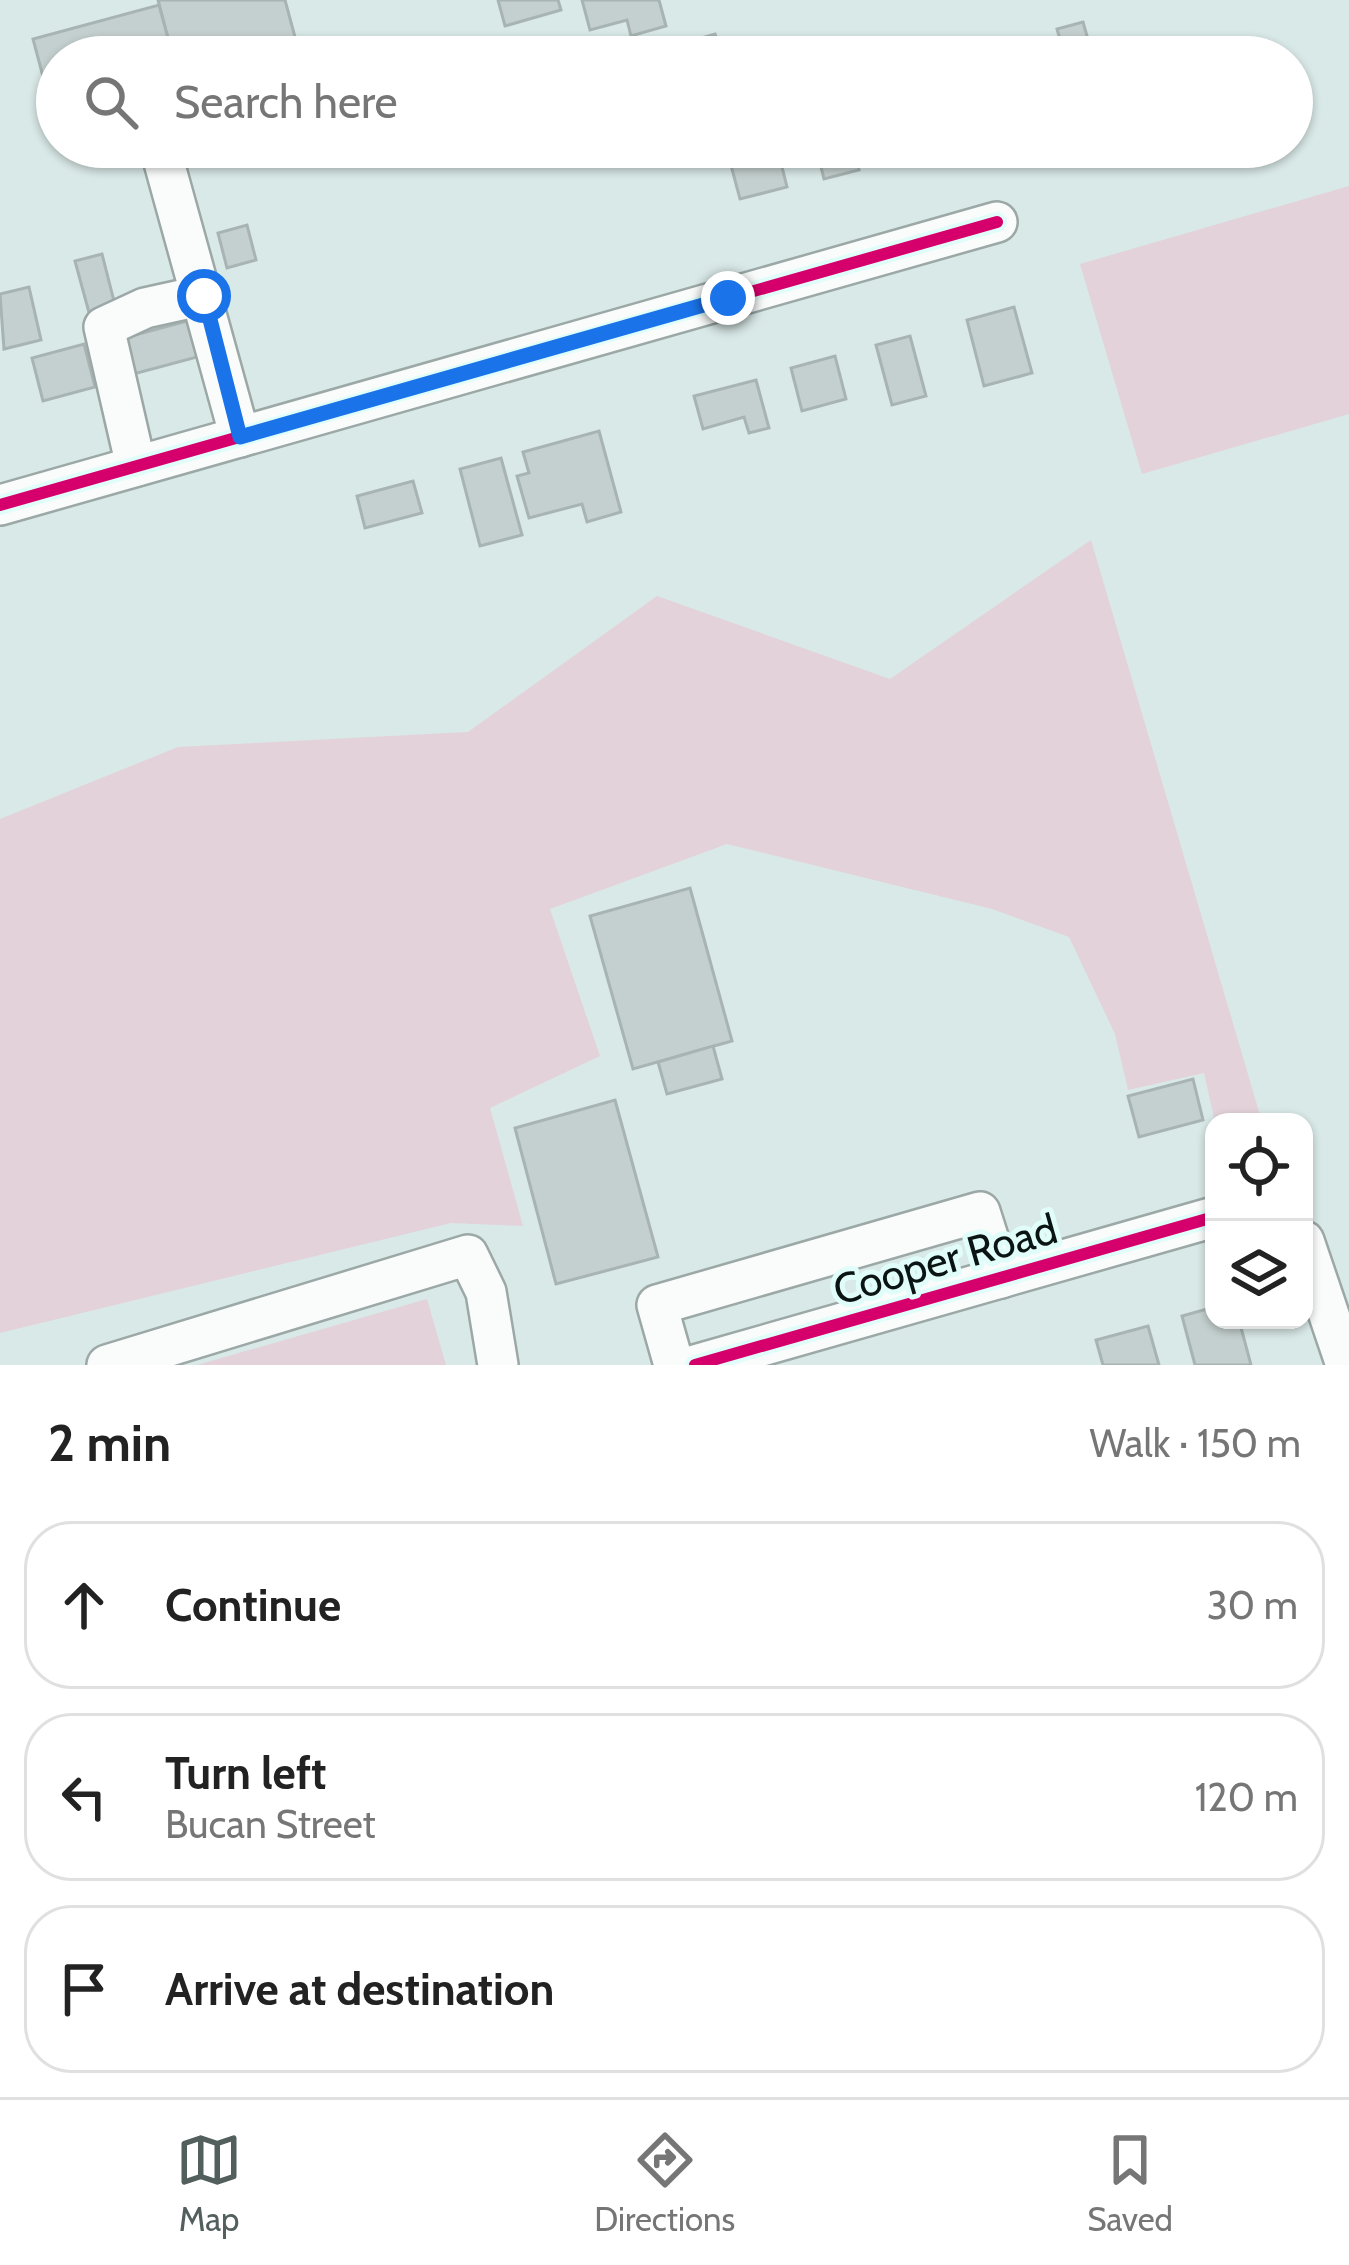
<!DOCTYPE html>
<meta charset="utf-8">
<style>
body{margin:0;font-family:Cabin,sans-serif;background:#f6f6f6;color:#222}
.controls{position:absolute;right:36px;bottom:36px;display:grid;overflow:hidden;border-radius:24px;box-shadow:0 3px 9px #0004}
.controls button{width:108px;height:108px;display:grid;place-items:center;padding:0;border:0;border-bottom:3px solid #e0e0e0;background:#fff;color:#222;font:60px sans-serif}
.stop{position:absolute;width:36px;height:36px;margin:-27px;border:9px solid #1a73e8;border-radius:50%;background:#fff}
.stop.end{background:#1a73e8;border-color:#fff;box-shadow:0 3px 12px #0008}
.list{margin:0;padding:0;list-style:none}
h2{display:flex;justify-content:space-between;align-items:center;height:156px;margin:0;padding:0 48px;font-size:51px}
h2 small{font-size:39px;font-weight:400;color:#767676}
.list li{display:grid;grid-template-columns:78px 1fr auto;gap:36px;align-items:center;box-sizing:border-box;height:168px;margin:0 24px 24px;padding:0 24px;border:3px solid #e0e0e0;border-radius:48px}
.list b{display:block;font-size:45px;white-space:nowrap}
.list p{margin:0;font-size:39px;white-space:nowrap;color:#767676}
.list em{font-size:39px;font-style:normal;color:#767676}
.icon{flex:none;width:66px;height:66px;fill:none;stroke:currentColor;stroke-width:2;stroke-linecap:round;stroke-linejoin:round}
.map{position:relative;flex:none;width:1349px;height:1365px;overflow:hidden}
.search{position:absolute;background:#fff;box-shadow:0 3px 9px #0004;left:36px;right:36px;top:36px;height:132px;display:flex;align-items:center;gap:30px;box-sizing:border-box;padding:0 42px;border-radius:66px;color:#767676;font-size:45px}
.sheet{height:732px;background:#fff}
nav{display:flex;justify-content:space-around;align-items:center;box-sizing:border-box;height:168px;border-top:3px solid #e0e0e0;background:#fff;font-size:33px;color:#767676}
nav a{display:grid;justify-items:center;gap:6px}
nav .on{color:#525f5d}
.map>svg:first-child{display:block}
</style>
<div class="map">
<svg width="1349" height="1365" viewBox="0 0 1349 1365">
<rect width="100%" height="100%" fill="#d9e9e7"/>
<g fill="#e3d2d9">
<polygon points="1349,186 1349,414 1142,474 1080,264"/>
<polygon points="1091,540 1262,1122 1215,1122 1204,1073 1128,1090 1115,1034 1069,937 992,909 727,844 550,909 600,1056 490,1108 523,1226 451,1223 0,1333 0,819 178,747 468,732 657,596 890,679"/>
<polygon points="427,1299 446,1365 197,1365"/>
</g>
<g fill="#c4d0cf" stroke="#a8b4b3" stroke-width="3">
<polygon points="158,0 285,0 295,37 222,57 173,57"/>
<polygon points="498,0 558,0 561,10 505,26"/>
<polygon points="582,0 659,0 666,26 631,36 627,20 590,30"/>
<polygon points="159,5 173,57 57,57 57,101 50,103 33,39"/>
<polygon points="1083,22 1093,57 1065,57 1057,29"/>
<polygon points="715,34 722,57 684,57 680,44"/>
<polygon points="753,147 777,147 787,187 740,199 728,154"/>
<polygon points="816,147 853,147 859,170 824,179"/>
<polygon points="247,225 256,260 227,268 218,233"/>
<polygon points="102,254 117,313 91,320 75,261"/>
<polygon points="29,287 41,340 4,349 0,294"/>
<polygon points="1014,307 1032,373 984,386 967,320"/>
<polygon points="187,321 197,357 130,375 120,339"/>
<polygon points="910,336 926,396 892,405 876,345"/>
<polygon points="84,344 95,387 43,401 32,358"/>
<polygon points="835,356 846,399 802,411 791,368"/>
<polygon points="756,380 769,428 749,433 744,417 703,429 694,396"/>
<polygon points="599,431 621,512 587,522 582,504 529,518 517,476 529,473 523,452"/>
<polygon points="501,458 522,535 480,546 460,469"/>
<polygon points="413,481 422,513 365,528 357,496"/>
<polygon points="690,888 732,1041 633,1069 590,916"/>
<polygon points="713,1046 722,1079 667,1094 658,1062"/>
<polygon points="1193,1079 1203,1120 1139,1137 1128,1096"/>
<polygon points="615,1100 658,1257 556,1284 515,1128"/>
<polygon points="1214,1307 1214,1320 1239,1320 1251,1365 1195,1365 1182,1316"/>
<polygon points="1148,1326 1159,1365 1103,1365 1096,1340"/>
</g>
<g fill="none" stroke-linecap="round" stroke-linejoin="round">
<defs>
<g id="minor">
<polyline points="162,155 240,437"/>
<polyline points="136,466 104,327 145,308 204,295"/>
<polyline points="0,505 997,222"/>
<polyline points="1304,1241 1346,1365"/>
<polyline points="107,1365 468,1255 486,1292 498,1365"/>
<polyline points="674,1365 657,1305 980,1212 1001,1278"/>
<polyline points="695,1365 1214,1217"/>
</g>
</defs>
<use href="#minor" stroke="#9ba8a6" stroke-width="44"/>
<use href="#minor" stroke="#f9fcfb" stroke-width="39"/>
<defs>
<g id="cycleway">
<polyline points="0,505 997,222"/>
<polyline points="695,1365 1214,1217"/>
</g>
</defs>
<use href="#cycleway" stroke="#e0fdf9" stroke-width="20"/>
<use href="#cycleway" stroke="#d6006c" stroke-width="12"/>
</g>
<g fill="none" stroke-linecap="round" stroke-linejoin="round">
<polyline stroke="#1a73e8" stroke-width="15" points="204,296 240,437 728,298"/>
</g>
<g text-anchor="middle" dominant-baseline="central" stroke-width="10" stroke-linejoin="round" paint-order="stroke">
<g font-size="42" fill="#0a1413" stroke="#e0fdf9">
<text transform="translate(945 1259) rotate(-16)">Cooper Road</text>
</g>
</g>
</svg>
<div class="controls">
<button><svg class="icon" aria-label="locate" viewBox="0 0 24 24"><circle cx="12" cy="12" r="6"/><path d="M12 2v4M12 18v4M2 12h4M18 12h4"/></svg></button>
<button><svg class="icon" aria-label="layers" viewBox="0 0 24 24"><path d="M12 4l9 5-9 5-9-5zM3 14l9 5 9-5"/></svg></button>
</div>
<div class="stop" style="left:204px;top:296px"></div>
<div class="stop end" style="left:728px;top:298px"></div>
<div class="search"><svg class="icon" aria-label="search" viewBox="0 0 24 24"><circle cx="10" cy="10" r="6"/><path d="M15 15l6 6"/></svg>Search here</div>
</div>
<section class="sheet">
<h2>2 min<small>Walk · 150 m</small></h2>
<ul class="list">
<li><svg class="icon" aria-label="ahead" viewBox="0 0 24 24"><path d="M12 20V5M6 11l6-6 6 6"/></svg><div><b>Continue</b></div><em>30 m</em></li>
<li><svg class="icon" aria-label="left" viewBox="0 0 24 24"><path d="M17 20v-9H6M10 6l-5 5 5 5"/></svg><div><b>Turn left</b><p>Bucan Street</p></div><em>120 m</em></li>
<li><svg class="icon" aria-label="arrive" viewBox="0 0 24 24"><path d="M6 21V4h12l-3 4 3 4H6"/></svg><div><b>Arrive at destination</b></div></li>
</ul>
</section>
<nav>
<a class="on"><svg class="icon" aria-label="map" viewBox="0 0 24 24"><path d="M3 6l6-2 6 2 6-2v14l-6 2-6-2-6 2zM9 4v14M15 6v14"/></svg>Map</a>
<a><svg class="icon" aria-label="directions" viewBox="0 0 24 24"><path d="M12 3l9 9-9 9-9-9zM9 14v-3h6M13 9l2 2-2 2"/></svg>Directions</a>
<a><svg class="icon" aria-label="saved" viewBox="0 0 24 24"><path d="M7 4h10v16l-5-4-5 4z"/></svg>Saved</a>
</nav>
